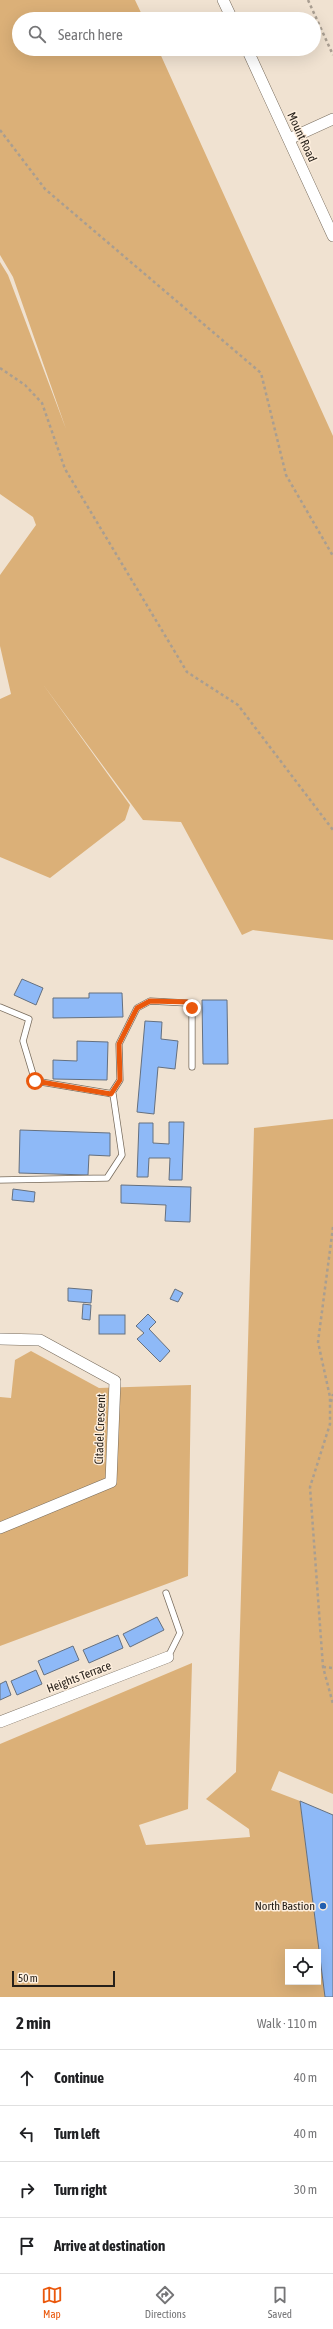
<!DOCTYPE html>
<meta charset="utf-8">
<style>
body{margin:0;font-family:"Asap Condensed",sans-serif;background:#f2f2f2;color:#202124}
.controls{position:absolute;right:12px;bottom:12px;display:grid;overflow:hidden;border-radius:0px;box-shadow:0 4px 16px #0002}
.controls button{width:36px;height:36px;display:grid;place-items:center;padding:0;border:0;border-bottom:1px solid #e0e0e0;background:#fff;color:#202124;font:20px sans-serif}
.scale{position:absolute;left:12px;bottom:10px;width:103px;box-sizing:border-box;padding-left:4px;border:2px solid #26201a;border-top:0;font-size:11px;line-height:14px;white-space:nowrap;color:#26201a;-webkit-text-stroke:3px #feefde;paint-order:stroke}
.stop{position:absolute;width:12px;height:12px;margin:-9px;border:3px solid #ea580c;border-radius:50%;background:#fff}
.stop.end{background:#ea580c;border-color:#fff;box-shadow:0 1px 4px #0008}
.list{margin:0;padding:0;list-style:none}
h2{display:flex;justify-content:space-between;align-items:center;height:52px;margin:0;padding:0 16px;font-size:17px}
h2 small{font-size:13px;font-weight:400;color:#757577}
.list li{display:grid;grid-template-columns:26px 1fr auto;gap:12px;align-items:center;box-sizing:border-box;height:56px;padding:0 16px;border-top:1px solid #e0e0e0}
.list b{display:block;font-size:15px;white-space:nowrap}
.list em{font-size:13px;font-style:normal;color:#757577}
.icon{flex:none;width:22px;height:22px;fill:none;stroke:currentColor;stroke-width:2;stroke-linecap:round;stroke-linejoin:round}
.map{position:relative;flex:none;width:333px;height:1997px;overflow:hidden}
.search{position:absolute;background:#fff;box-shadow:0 4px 16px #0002;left:12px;right:12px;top:12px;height:44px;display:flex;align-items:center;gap:10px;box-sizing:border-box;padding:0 14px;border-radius:22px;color:#757577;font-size:15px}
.sheet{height:276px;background:#fff}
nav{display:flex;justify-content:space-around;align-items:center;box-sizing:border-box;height:56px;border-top:1px solid #e0e0e0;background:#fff;font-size:11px;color:#757577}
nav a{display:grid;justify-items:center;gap:2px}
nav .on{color:#ea580c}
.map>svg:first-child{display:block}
</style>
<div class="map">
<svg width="333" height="1997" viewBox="0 0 333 1997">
<rect width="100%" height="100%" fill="#f0e2d1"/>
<g fill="#dbb078" fill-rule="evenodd">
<polygon points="0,0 135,0 144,19 19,19 19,49 158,49 333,436 333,940 253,930 242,935 181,822 143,820 42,683 130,805 125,820 50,878 0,857 0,699 11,694 0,646 0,575 36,525 33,517 0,494 0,262 8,275 66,429 13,277 0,255"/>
<path d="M333,1119V1794L279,1771L271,1790L300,1801L325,1997H0V1744L192,1663L188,1809L139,1825L146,1845L250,1837L249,1829L206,1799L236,1772L254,1128ZM288,1952H318V1982H288Z"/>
<polygon points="31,1351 99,1388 191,1385 188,1576 0,1646 0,1397 11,1398 15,1360"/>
</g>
<g fill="#8eb9f7" stroke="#65707f">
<polygon points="22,979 43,988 36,1005 14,995"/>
<polygon points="89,993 122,993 123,1017 53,1018 53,998 89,998"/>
<polygon points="202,1000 227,1000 228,1064 203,1064"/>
<polygon points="145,1021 162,1022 161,1039 178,1041 175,1069 158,1067 154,1114 137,1112"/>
<polygon points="77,1041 108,1042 107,1080 53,1079 53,1060 77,1061"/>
<polygon points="169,1122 184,1122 182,1180 169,1180 170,1158 149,1158 148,1177 137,1177 139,1123 153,1123 153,1143 169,1144"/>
<polygon points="20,1130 110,1133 110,1156 89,1155 88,1175 19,1173"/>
<polygon points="121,1185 191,1187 190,1222 165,1221 166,1205 121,1203"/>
<polygon points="13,1189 35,1192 34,1202 12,1200"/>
<polygon points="68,1288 92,1290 91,1303 68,1301"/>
<polygon points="175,1289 183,1293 178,1302 170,1299"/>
<polygon points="83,1304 91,1305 90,1320 82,1319"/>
<polygon points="148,1314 156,1322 149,1329 170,1351 160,1362 137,1339 144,1333 136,1326"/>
<rect x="99" y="1315" width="26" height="19"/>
<polygon points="157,1617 164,1630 130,1647 123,1634"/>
<polygon points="118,1635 123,1648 89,1663 83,1650"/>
<polygon points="73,1646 79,1660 44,1675 38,1661"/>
<polygon points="36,1670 42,1684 17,1695 11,1681"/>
<polygon points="6,1681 11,1695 0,1700 0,1684"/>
<polygon points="300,1801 333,1815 333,1997 325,1997"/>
</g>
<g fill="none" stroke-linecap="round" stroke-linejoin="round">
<defs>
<g id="service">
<polyline points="0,1007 29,1019 23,1041 35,1081 113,1094 122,1155 107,1178 0,1180"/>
<polyline points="111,1094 120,1080 119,1044 137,1008 150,1001 187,1003 192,1008 192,1067"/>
<polyline points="166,1593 180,1633 168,1657"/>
</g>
<g id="minor">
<polyline points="223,0 232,19"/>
<polyline points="247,49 333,236"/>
<polyline points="289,139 333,119"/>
<polyline points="0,1339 40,1340 115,1381 111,1482 0,1528"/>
<polyline points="0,1722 168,1657"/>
</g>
</defs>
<use href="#service" stroke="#776b5c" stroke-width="7"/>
<use href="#minor" stroke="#776b5c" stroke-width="12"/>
<g stroke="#a99e91" stroke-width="2.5" stroke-dasharray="3 3" stroke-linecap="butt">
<polyline points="308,0 333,55"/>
<polyline points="0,130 45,189 261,373 286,475 333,556"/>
<polyline points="0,368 25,385 42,403 65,469 187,672 238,705 333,830"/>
<polyline points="333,1227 318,1342 330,1397 330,1424 310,1487 323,1667 333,1704"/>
<polyline points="331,1402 333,1394"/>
<polyline points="323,1667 333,1668"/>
</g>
<use href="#service" stroke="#fff" stroke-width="5.5"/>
<use href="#minor" stroke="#fff" stroke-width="11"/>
</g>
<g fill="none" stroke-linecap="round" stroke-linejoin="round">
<polyline stroke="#ea580c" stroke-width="5" points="35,1081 111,1094 120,1080 119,1044 137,1008 150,1001 187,1002 192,1008"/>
</g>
<circle fill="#225eb0" stroke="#feefde" stroke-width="1.5" cx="323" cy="1906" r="4"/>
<g text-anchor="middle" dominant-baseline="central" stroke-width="3" stroke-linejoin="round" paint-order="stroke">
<g font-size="12" fill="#26201a" stroke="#feefde">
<text transform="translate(302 137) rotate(65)">Mount Road</text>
<text transform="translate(100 1429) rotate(-88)">Citadel Crescent</text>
<text transform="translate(79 1677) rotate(-21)">Heights Terrace</text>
</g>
<g font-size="12" fill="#26201a" stroke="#feefde" text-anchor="end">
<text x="315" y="1906">North Bastion</text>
</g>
</g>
</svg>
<div class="controls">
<button><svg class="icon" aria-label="locate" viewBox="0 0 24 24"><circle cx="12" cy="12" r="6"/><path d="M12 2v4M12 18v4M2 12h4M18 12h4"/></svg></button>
</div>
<div class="scale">50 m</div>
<div class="stop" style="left:35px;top:1081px"></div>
<div class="stop end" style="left:192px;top:1008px"></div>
<div class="search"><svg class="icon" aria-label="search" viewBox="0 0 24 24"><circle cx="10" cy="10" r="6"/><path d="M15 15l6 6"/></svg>Search here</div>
</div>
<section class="sheet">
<h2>2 min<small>Walk · 110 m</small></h2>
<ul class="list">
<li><svg class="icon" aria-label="ahead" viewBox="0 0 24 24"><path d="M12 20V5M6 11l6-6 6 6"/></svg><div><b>Continue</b></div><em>40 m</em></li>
<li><svg class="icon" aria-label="left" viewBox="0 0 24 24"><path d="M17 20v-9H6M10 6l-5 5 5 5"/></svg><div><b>Turn left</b></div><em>40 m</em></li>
<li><svg class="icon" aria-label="right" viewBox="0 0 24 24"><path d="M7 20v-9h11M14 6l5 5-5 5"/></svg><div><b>Turn right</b></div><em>30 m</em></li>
<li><svg class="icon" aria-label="arrive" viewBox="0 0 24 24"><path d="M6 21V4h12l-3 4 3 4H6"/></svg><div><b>Arrive at destination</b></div></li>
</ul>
</section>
<nav>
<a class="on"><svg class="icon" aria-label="map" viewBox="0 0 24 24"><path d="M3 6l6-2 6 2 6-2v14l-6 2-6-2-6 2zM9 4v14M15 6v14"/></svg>Map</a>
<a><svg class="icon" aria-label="directions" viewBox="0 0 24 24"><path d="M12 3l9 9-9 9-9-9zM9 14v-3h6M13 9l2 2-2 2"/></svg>Directions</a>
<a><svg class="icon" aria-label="saved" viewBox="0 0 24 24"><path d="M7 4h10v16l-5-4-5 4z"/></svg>Saved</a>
</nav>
